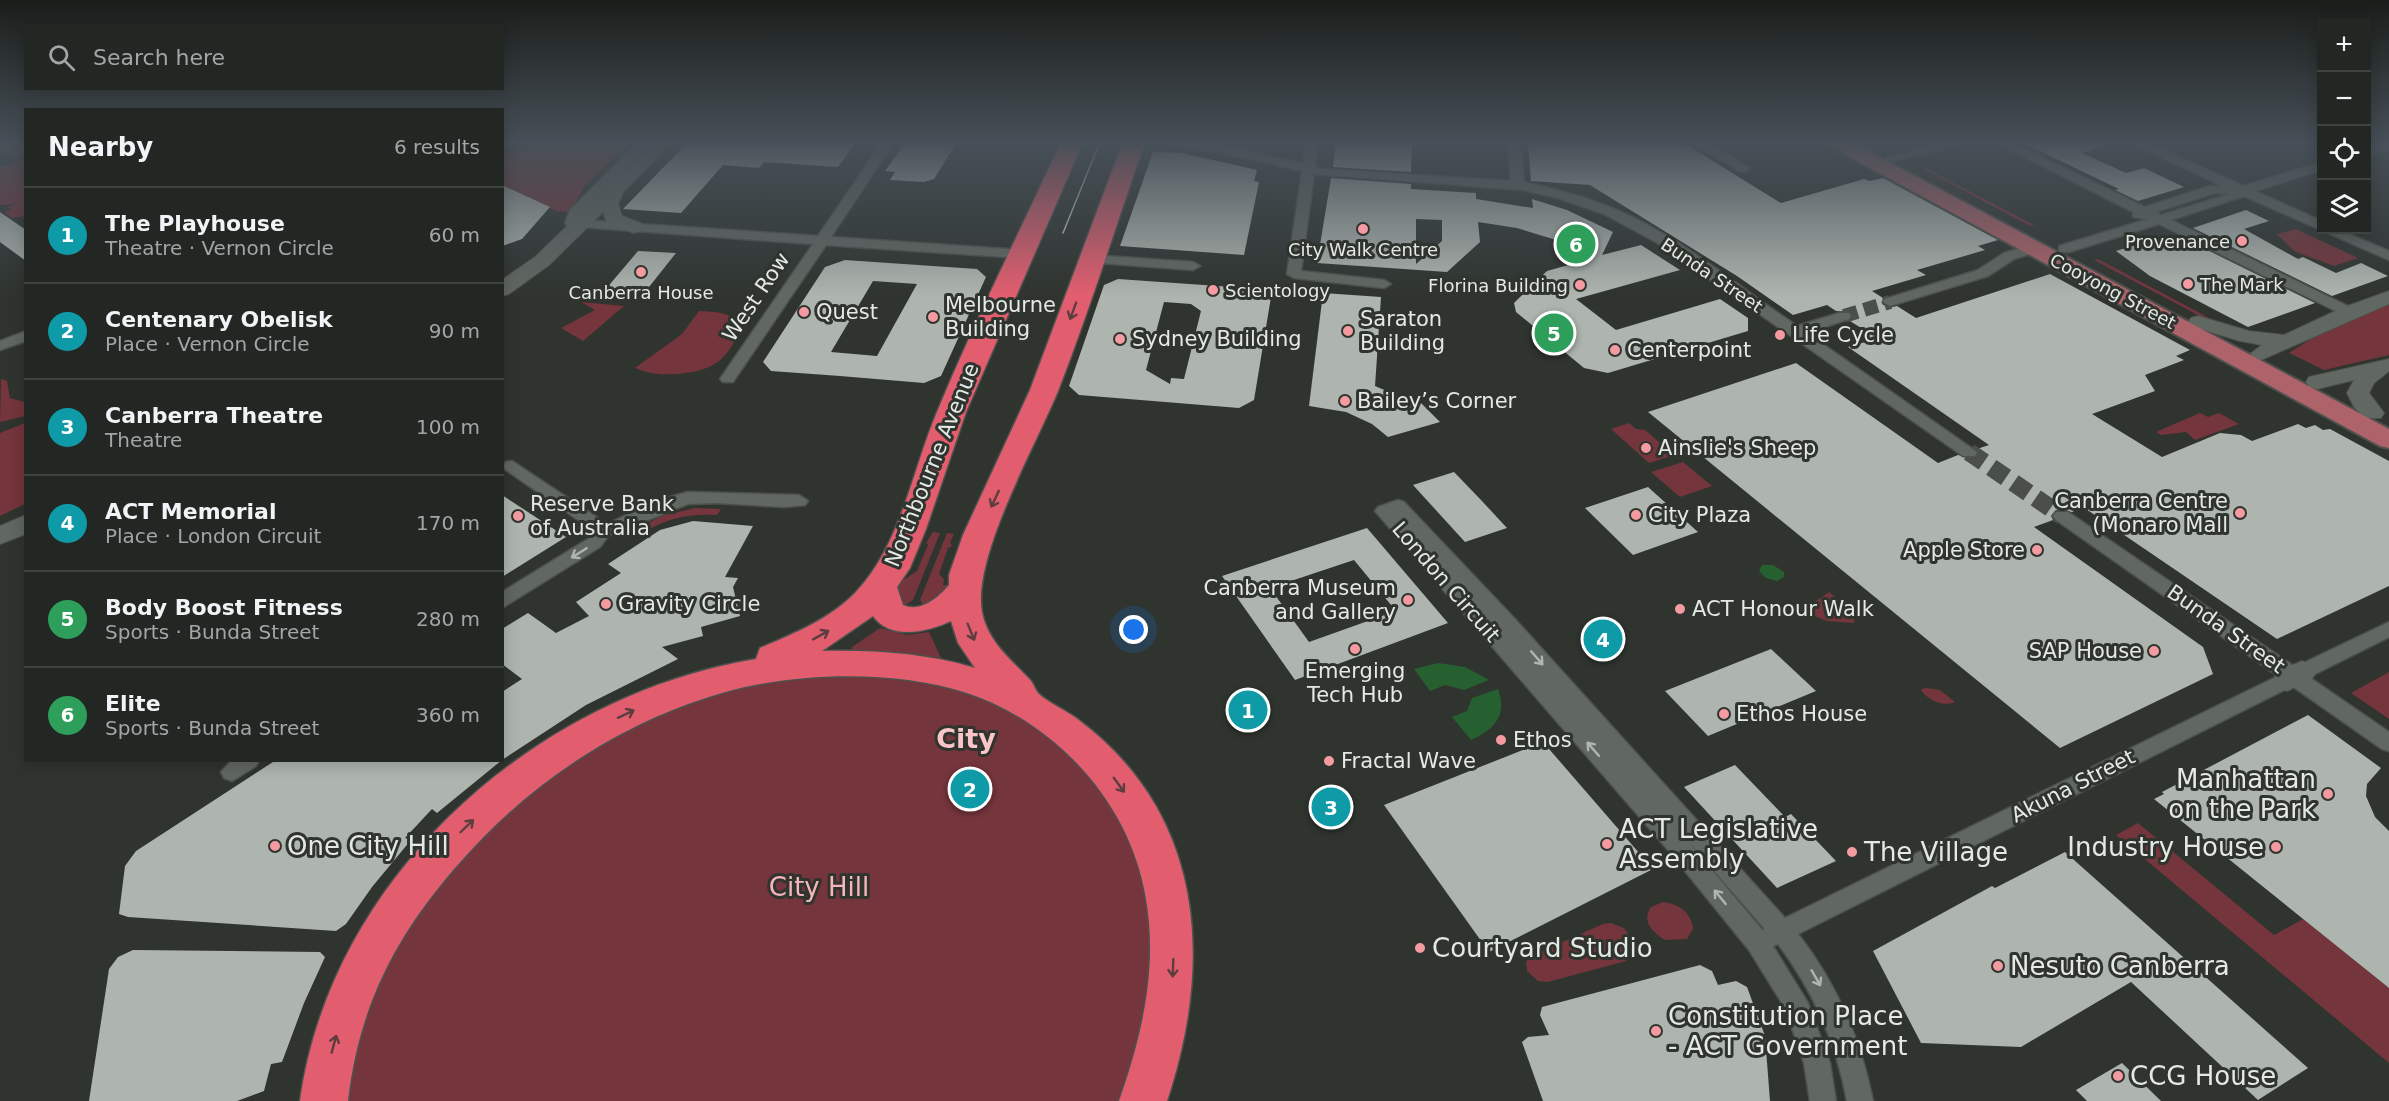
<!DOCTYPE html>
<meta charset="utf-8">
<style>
body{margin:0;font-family:"DejaVu Sans",sans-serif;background:#2f3330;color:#f1f3f6}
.controls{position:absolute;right:18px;top:18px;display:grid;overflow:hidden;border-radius:0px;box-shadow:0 3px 15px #0003}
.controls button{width:54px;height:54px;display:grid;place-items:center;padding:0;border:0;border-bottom:2px solid #404441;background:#232723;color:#f1f3f6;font:30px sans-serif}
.you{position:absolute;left:1134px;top:630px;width:21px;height:21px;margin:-15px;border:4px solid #fff;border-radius:50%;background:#1a73e8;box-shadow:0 0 0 9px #1a73e833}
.badge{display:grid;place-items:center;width:39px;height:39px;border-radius:50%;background:#ea580c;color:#fff;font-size:20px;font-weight:700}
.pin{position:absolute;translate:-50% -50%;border:3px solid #fff;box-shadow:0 2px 6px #0006}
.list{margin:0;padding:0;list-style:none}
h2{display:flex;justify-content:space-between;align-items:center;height:78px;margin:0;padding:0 24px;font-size:26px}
h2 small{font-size:20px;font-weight:400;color:#a3a5a6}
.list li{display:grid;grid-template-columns:39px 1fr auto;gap:18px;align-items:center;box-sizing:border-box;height:96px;padding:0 24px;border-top:2px solid #404441}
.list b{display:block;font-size:22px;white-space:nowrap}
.list p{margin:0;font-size:20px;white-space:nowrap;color:#a3a5a6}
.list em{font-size:20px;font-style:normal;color:#a3a5a6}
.icon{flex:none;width:33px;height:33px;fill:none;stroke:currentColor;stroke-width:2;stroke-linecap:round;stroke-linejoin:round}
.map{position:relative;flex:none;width:2389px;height:1101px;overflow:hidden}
.search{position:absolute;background:#232723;box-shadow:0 3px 15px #0003;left:24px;top:24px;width:480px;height:66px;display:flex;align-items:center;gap:15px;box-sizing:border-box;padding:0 21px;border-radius:0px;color:#a3a5a6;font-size:22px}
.panel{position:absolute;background:#232723;box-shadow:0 3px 15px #0003;left:24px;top:108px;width:480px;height:654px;border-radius:0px}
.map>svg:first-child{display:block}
</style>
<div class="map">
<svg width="2389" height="1101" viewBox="0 0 2389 1101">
<rect width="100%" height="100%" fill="#2f342f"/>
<g fill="#75353c">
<polygon points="0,142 25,142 25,154 13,158 0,150"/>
<polygon points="535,142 630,142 584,187 570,212 556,211 503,185 503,156"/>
<polygon points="25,159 25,216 12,218 4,212 11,210 7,207 16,204 0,205 0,167"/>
<polygon points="1926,168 2034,225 2030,226 1923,169"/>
<polygon points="2296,229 2358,258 2334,266 2294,251 2277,234"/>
<polygon points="2098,259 2228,328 2217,325 2094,260"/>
<polygon points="581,302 624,306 583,341 561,328 595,310"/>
<polygon points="2389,303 2389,355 2324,370 2289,353 2334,324"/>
<path d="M699,311C715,312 732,311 740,327C729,361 712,371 677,374C661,375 650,374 635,368L682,334Z"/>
<polygon points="1,379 7,381 10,398 25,402 25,416 0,422"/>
<polygon points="2200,413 2208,417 2219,413 2239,424 2195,440 2186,432 2161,435 2156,432"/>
<polygon points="25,423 25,504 0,516 0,433"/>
<polygon points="1629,423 1636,429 1645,430 1674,455 1649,463 1611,429"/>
<polygon points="1683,462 1712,486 1680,497 1651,472"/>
<path d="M695,508L721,509L717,515C687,513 664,519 639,535L633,532L661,516Z"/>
<polygon points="933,532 940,533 913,600 899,609 892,593 900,579 905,579 917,571 928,545 926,543"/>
<polygon points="947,533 954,534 950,542 952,546 948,548 939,574 944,579 943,585 949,585 927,611 920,600"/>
<polygon points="1829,592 1846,607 1855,621 1853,623 1827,621 1809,614 1813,603"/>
<polygon points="880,628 907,635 929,632 941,658 937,663 850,655 852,647"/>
<polygon points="2389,672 2389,719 2351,693"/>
<polygon points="809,673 913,677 986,698 1050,735 1108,795 1144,871 1155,969 1123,1101 341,1101 352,1041 410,913 543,775 683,701"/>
<path d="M1926,688L1940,690L1955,702C1942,707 1931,701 1922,692L1921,689Z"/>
<polygon points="2138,823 2274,935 2303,919 2389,988 2389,1063 2116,835"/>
<path d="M1663,902C1679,904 1691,912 1693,929L1687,939L1665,940C1653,933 1641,921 1651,907Z"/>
<polygon points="1611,923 1624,928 1634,942 1633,955 1626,961 1548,982 1538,981 1527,971 1526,962 1531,956 1603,924"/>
</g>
<g fill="#276030">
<polygon points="1762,565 1773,565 1784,572 1784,577 1777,581 1766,578 1759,571"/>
<polygon points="1438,663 1465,667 1489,680 1464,690 1445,685 1430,691 1414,669"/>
<path d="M1498,689C1508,715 1494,730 1471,740L1452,717L1467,711L1472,698Z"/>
</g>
<g fill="#aeb5af" fill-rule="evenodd">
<polygon points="688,142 856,142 838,167 764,162 759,168 723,165 681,213 623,209"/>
<polygon points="906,142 957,142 934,179 924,182 890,180 895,172 885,171"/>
<polygon points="1336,142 1412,142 1411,172 1333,167"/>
<polygon points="1528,142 1682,142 1781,203 1864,179 1870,181 1883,178 1998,240 1978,246 1985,250 1917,270 1926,275 1872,291 1883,298 1882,304 1889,308 1897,306 1916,318 2050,274 2190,350 2176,356 2184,360 2145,375 2155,391 2092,414 2162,457 2220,433 2241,435 2252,441 2298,424 2306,428 2315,425 2323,430 2330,429 2389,461 2389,586 2277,639 2083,507 2072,512 2056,510 2051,516 2053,520 2034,527 2203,647 2213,674 2060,748 1648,412 1796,363 1938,463 1958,455 1975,458 1979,453 1977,449 1989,445 1848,347 1869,341 1861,336 1869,333 1850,321 1853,317 1851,312 1836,311 1827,305 1793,315 1737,276 1590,185 1531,181"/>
<polygon points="2021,142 2104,142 2105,146 2082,153 2126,173 2144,168 2184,187 2138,201 2115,190 2119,189"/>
<polygon points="1153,152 1182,153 1257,170 1254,181 1259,182 1244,255 1120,246"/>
<path d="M1331,178L1411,184V189L1476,193V199L1533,208L1532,199L1567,210L1613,232L1602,255L1641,245L1680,270L1576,299L1616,330L1720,299L1748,318V331L1608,373L1584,368L1516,312L1514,303L1547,271L1593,258L1553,239L1517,228L1478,222L1480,242L1447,272L1317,263ZM1416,219L1442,220V241L1416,264Z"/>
<polygon points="502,185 550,207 522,239 502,246"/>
<polygon points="2246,210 2269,221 2244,229 2298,259 2303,257 2336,273 2361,263 2388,276 2332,296 2193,228"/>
<polygon points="0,212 26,230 26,261 0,242"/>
<polygon points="2193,243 2315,303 2248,327 2150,276 2116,251 2132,246"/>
<polygon points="638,251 676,253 645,292 605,290"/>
<path d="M845,260L977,269L986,277L941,376L924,383L840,376L771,371L763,362L825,267ZM873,281L917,284L877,356L831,352Z"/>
<path d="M1118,279L1261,289L1271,297L1254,400L1239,408L1079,395L1069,386L1104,285ZM1164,302L1191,304L1201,311L1184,379L1171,378L1170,384L1146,370Z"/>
<polygon points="1323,293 1381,297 1375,386 1417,404 1421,403 1440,422 1388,437 1372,424 1346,412 1309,406"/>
<polygon points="1454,472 1481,500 1507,528 1465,542 1413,485"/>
<polygon points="1648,487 1698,532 1633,555 1585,508"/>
<polygon points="502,495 566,537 502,577"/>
<polygon points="693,521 753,526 725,577 738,578 733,587 740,616 701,627 703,636 662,647 678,659 586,705 502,760 502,692 522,679 502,664 502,629 528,613 556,633 589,616 576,602 621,573 608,564 660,530"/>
<path d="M1367,528L1448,623L1295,680L1222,576ZM1354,560L1396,611L1309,642L1270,588Z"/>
<polygon points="1771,649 1816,691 1708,736 1665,691"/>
<polygon points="2308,715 2381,768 2367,784 2366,796 2375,817 2389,831 2389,988 2154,799 2164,794 2162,792"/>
<polygon points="1543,742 1653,869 1489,952 1384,805"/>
<polygon points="276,760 502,760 437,813 432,809 405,838 411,840 372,887 346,924 336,931 128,917 119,914 125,866 136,851"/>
<polygon points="1735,765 1785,817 1791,814 1836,861 1777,888 1684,787"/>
<polygon points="2065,852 2308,1068 2258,1100 2131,982 2021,1047 1921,1043 1873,951 1992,886 1995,888"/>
<polygon points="133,950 320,952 325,957 304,1003 282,1062 271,1064 264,1091 237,1101 89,1101 109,969 118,957"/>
<polygon points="1700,965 1712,971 1718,985 1736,981 1747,987 1765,1036 1770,1101 1543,1101 1522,1042 1528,1037 1549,1035 1540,1015 1542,1007"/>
<polygon points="2122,1063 2161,1101 2087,1101 2076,1090"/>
</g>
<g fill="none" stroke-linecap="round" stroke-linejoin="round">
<polyline stroke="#4a4f4a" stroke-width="14" stroke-dasharray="14 7" stroke-linecap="butt" points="1844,316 1890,302"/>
<polyline stroke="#4a4f4a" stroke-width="18" stroke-dasharray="18 9" stroke-linecap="butt" points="1969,452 2062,516"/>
<defs>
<g id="street">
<polygon points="502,142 510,142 502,146"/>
<polygon points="638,142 651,142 581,214 580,220 818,236 882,142 894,142 831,237 1021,250 1028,254 1021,258 826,245 733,382 723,382 720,379 813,244 567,226 565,223 570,210"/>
<path d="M1169,142L1214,143L1303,164L1306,142H1318L1315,167L1324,169L1511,181L1508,142H1520L1524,182C1554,189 1584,196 1612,208C1673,232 1742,289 1797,326L1839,313H1849L1851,316L1849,319L1807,333L1977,452L1975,456H1963L1656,242L1604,214L1558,198L1523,190L1314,174L1301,271L1384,280L1391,284L1384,288L1294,278L1287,274L1302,171L1214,151L1175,146Z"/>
<polygon points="1693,142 1708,142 1749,168 1747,171 1739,171"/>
<polygon points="1946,142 1968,142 1891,162 1885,158"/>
<path d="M1995,142H2010L2145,207L2210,186H2222L2129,142H2145L2244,186L2322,162V170L2255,191L2322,221V230H2339L2389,251V260L2244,196L2171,220L2354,309L2356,312L2354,315H2344L2159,224L2069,252H2059V246L2148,219L2133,217V212ZM2215,193L2230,194L2161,215L2156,212Z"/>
<polygon points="2389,142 2389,149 2366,156 2366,148"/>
<polygon points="2034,244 2041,248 2039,251 2014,259 1988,276 1890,306 1883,302 1885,299 1978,270 2004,253"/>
<polygon points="1091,255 1193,262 1200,266 1193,270 1086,262 1086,256"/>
<polygon points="26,331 26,341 0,350 0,341"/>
<polygon points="512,461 607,524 659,500 688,492 799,495 808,501 805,505 785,507 716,503 688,504 608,536 600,547 502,608 502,592 588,539 594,531 506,470 504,466 506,462"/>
<path d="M1398,500L1404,502L1515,619L1785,918L2278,676L2056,520L2053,516L2056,512H2068L2295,667L2389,622V637L2309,677L2389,732V751L2382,749L2292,686L1798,934C1837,984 1861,1040 1873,1101H1847C1836,1042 1814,992 1778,944L1773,946L1808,1003L1830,1063L1836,1101H1810L1804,1063L1785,1008L1749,950L1668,850L1375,511L1378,507ZM1686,839L1764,928L1763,931Z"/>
<polygon points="232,760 259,760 256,766 232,781 224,778 221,772"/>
</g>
<g id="secondary">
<polygon points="654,142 672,142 624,191 618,204 622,216 641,223 643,227 641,231 634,233 607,223 603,212 549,265 509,294 502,296 502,280 535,257"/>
<polygon points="2389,291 2389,304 2261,360 2253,359 2250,354 2262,345 2240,341 2191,326 2188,322 2191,318 2198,316 2249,331 2284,335 2342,308"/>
<polygon points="2389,359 2389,371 2374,383 2369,393 2384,413 2381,418 2365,418 2354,407 2347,393 2354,380 2317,389 2309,387 2306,382 2309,377"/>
<polygon points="26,515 26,534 0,544 0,526"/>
<polygon points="2302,661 2312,665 2316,672 2312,679 2287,691 2277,688 2273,680 2277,672"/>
</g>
<polygon id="primary" points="1828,142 1851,142 2389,429 2389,448 2380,446 1830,146"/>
<path id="highway" d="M1061,142H1083L966,412L926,529L910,568L897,587L903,605C920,613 938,598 949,585V575L963,535L1030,390L1123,142H1145C1116,225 1090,309 1058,391C1036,445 972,557 982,612C988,643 1012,660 1031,681C1034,685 1036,692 1039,694C1047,702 1069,712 1080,721C1205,816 1213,962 1167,1101H1119C1142,1036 1158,968 1146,899C1131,804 1057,723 967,693C897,670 800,672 729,691C626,719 533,780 463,859C398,931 359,1004 348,1101H300C331,876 536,695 756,659L760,648C793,634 830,619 855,593C901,545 912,471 937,412C975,320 1020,232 1061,142ZM873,616C891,641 927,632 951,621L958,643L975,668C925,653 874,650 822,651Z"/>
</defs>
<use href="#street" stroke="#4d514d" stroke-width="3"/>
<use href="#secondary" stroke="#4d514d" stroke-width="2"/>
<use href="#primary" stroke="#4d514d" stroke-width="4"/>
<use href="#highway" stroke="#4d514d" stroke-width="3"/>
<use href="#street" fill="#616761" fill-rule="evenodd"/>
<use href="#secondary" fill="#616761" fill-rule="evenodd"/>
<use href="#primary" fill="#ae6269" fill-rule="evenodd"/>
<use href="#highway" fill="#e25e6f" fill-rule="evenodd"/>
<polyline stroke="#c7cbc7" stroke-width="1.5" points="1063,233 1100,142"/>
</g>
<defs><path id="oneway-shaft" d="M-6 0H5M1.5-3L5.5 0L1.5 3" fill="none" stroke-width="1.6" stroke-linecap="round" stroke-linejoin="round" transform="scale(1.5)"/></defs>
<g stroke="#5c3e3f">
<use href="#oneway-shaft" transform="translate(1073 311) rotate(110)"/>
<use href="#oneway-shaft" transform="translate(995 499) rotate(115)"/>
<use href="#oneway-shaft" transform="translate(971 632) rotate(68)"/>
<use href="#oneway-shaft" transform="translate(821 635) rotate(-29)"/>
<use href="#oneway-shaft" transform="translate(626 714) rotate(-25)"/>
<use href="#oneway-shaft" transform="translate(1119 785) rotate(54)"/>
<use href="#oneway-shaft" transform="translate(467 826) rotate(-44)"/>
<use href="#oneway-shaft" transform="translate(1173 968) rotate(92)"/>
<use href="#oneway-shaft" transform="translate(334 1044) rotate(-75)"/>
</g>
<g stroke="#b0b5b0">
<use href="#oneway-shaft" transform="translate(579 553) rotate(148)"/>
<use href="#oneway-shaft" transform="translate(1537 658) rotate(49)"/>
<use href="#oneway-shaft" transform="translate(1593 749) rotate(-131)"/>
<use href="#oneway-shaft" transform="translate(1720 897) rotate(-129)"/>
<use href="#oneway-shaft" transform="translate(1816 978) rotate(60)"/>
</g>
<linearGradient id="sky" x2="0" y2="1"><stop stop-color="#1a1d1a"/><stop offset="0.48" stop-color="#475058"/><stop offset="1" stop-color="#475058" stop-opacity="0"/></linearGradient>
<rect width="2389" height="296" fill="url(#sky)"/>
<g fill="#f49aa1" stroke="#2f342f" stroke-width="2">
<circle cx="1363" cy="229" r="6"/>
<circle cx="2242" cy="241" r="6"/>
<circle cx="641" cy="272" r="6"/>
<circle cx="2188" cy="284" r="6"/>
<circle cx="1580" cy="285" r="6"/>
<circle cx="1213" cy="290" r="6"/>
<circle cx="804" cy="312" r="6"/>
<circle cx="933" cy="317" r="6"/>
<circle cx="1348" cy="331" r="6"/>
<circle cx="1780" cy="335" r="6"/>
<circle cx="1120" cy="339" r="6"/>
<circle cx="1615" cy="350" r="6"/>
<circle cx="1345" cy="401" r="6"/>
<circle cx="1646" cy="448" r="6"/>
<circle cx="2240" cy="513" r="6"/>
<circle cx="1636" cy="515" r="6"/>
<circle cx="518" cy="516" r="6"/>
<circle cx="2037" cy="550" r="6"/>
<circle cx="1408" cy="600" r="6"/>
<circle cx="606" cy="604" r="6"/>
<circle cx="1680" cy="609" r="6"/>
<circle cx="1355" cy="649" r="6"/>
<circle cx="2154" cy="651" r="6"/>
<circle cx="1724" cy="714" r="6"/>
<circle cx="1501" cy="740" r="6"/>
<circle cx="1329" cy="761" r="6"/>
<circle cx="2328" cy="794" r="6"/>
<circle cx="1607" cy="844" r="6"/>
<circle cx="275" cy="846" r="6"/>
<circle cx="2276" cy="847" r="6"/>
<circle cx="1852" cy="852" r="6"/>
<circle cx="1420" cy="948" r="6"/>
<circle cx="1998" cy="966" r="6"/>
<circle cx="1656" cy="1031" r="6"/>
<circle cx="2118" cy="1076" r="6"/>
</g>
<g text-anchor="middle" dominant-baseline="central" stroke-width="6" stroke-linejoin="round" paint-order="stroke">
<g font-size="18" fill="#e5e9e5" stroke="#2f342f" text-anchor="end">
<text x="2230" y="241">Provenance</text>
<text x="1363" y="249" text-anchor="middle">City Walk Centre</text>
<text x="2200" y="284" text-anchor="start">The Mark</text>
<text x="1568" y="285">Florina Building</text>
<text x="1225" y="290" text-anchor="start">Scientology</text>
<text x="641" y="292" text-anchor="middle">Canberra House</text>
</g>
<g font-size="18" fill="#e5e9e5" stroke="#2f342f">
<text transform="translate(1712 275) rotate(34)">Bunda Street</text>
<text transform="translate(2113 291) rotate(28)">Cooyong Street</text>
</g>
<g font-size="21" fill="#e5e9e5" stroke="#2f342f">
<text transform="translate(756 297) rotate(-56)">West Row</text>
<text transform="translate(932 465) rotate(-68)">Northbourne Avenue</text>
<text transform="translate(1446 582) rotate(49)">London Circuit</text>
<text transform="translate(2226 629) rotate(35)">Bunda Street</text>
<text transform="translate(2073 786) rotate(-27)">Akuna Street</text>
</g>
<g font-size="21" fill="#e5e9e5" stroke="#2f342f" text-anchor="start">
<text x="945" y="305">Melbourne<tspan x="945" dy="24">Building</tspan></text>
<text x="816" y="312">Quest</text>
<text x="1360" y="319">Saraton<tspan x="1360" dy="24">Building</tspan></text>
<text x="1792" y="335">Life Cycle</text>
<text x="1132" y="339">Sydney Building</text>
<text x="1627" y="350">Centerpoint</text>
<text x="1357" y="401">Bailey’s Corner</text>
<text x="1658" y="448">Ainslie's Sheep</text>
<text x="2228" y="501" text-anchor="end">Canberra Centre<tspan x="2228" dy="24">(Monaro Mall</tspan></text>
<text x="530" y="504">Reserve Bank<tspan x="530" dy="24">of Australia</tspan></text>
<text x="1648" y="515">City Plaza</text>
<text x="2025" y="550" text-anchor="end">Apple Store</text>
<text x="1396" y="588" text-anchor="end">Canberra Museum<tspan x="1396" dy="24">and Gallery</tspan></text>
<text x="618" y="604">Gravity Circle</text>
<text x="1692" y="609">ACT Honour Walk</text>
<text x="2142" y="651" text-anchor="end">SAP House</text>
<text x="1355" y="671" text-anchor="middle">Emerging<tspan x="1355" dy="24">Tech Hub</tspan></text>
<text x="1736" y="714">Ethos House</text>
<text x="1513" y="740">Ethos</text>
<text x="1341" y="761">Fractal Wave</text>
</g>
<g font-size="26" fill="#e5e9e5" stroke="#2f342f" text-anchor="start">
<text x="2316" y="779" text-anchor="end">Manhattan<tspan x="2316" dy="30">on the Park</tspan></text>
<text x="1619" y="829">ACT Legislative<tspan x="1619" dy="30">Assembly</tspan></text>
<text x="287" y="846">One City Hill</text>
<text x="2264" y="847" text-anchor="end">Industry House</text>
<text x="1864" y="852">The Village</text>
<text x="1432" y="948">Courtyard Studio</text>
<text x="2010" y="966">Nesuto Canberra</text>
<text x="1668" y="1016">Constitution Place<tspan x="1668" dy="30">- ACT Government</tspan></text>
<text x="2130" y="1076">CCG House</text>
</g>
<g font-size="26" fill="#f7b5b9" stroke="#2f342f">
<text x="819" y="887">City Hill</text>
</g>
<g font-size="27" font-weight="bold" fill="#f9c5c8" stroke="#2f342f">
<text x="966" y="738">City</text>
</g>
</g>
</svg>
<div class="controls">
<button>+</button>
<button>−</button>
<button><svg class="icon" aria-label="locate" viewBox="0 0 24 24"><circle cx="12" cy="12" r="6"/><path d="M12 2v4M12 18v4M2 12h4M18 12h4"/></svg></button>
<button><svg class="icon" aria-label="layers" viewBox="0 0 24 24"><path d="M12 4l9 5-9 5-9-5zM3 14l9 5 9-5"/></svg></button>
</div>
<div class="you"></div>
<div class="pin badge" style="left:1248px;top:710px;background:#0f9aa8">1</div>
<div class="pin badge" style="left:970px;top:789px;background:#0f9aa8">2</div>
<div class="pin badge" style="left:1331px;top:807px;background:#0f9aa8">3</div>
<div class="pin badge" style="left:1603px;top:639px;background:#0f9aa8">4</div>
<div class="pin badge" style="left:1554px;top:333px;background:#2e9e5b">5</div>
<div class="pin badge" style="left:1576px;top:244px;background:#2e9e5b">6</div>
<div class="search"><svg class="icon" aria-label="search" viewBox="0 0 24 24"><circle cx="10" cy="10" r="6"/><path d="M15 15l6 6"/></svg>Search here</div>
<section class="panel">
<h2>Nearby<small>6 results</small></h2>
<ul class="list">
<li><span class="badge" style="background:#0f9aa8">1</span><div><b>The Playhouse</b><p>Theatre · Vernon Circle</p></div><em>60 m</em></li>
<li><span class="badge" style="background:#0f9aa8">2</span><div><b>Centenary Obelisk</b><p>Place · Vernon Circle</p></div><em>90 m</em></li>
<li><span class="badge" style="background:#0f9aa8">3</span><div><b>Canberra Theatre</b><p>Theatre</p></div><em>100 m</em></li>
<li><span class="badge" style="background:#0f9aa8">4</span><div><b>ACT Memorial</b><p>Place · London Circuit</p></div><em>170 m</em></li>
<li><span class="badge" style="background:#2e9e5b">5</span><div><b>Body Boost Fitness</b><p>Sports · Bunda Street</p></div><em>280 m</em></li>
<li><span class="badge" style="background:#2e9e5b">6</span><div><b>Elite</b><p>Sports · Bunda Street</p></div><em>360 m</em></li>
</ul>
</section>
</div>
